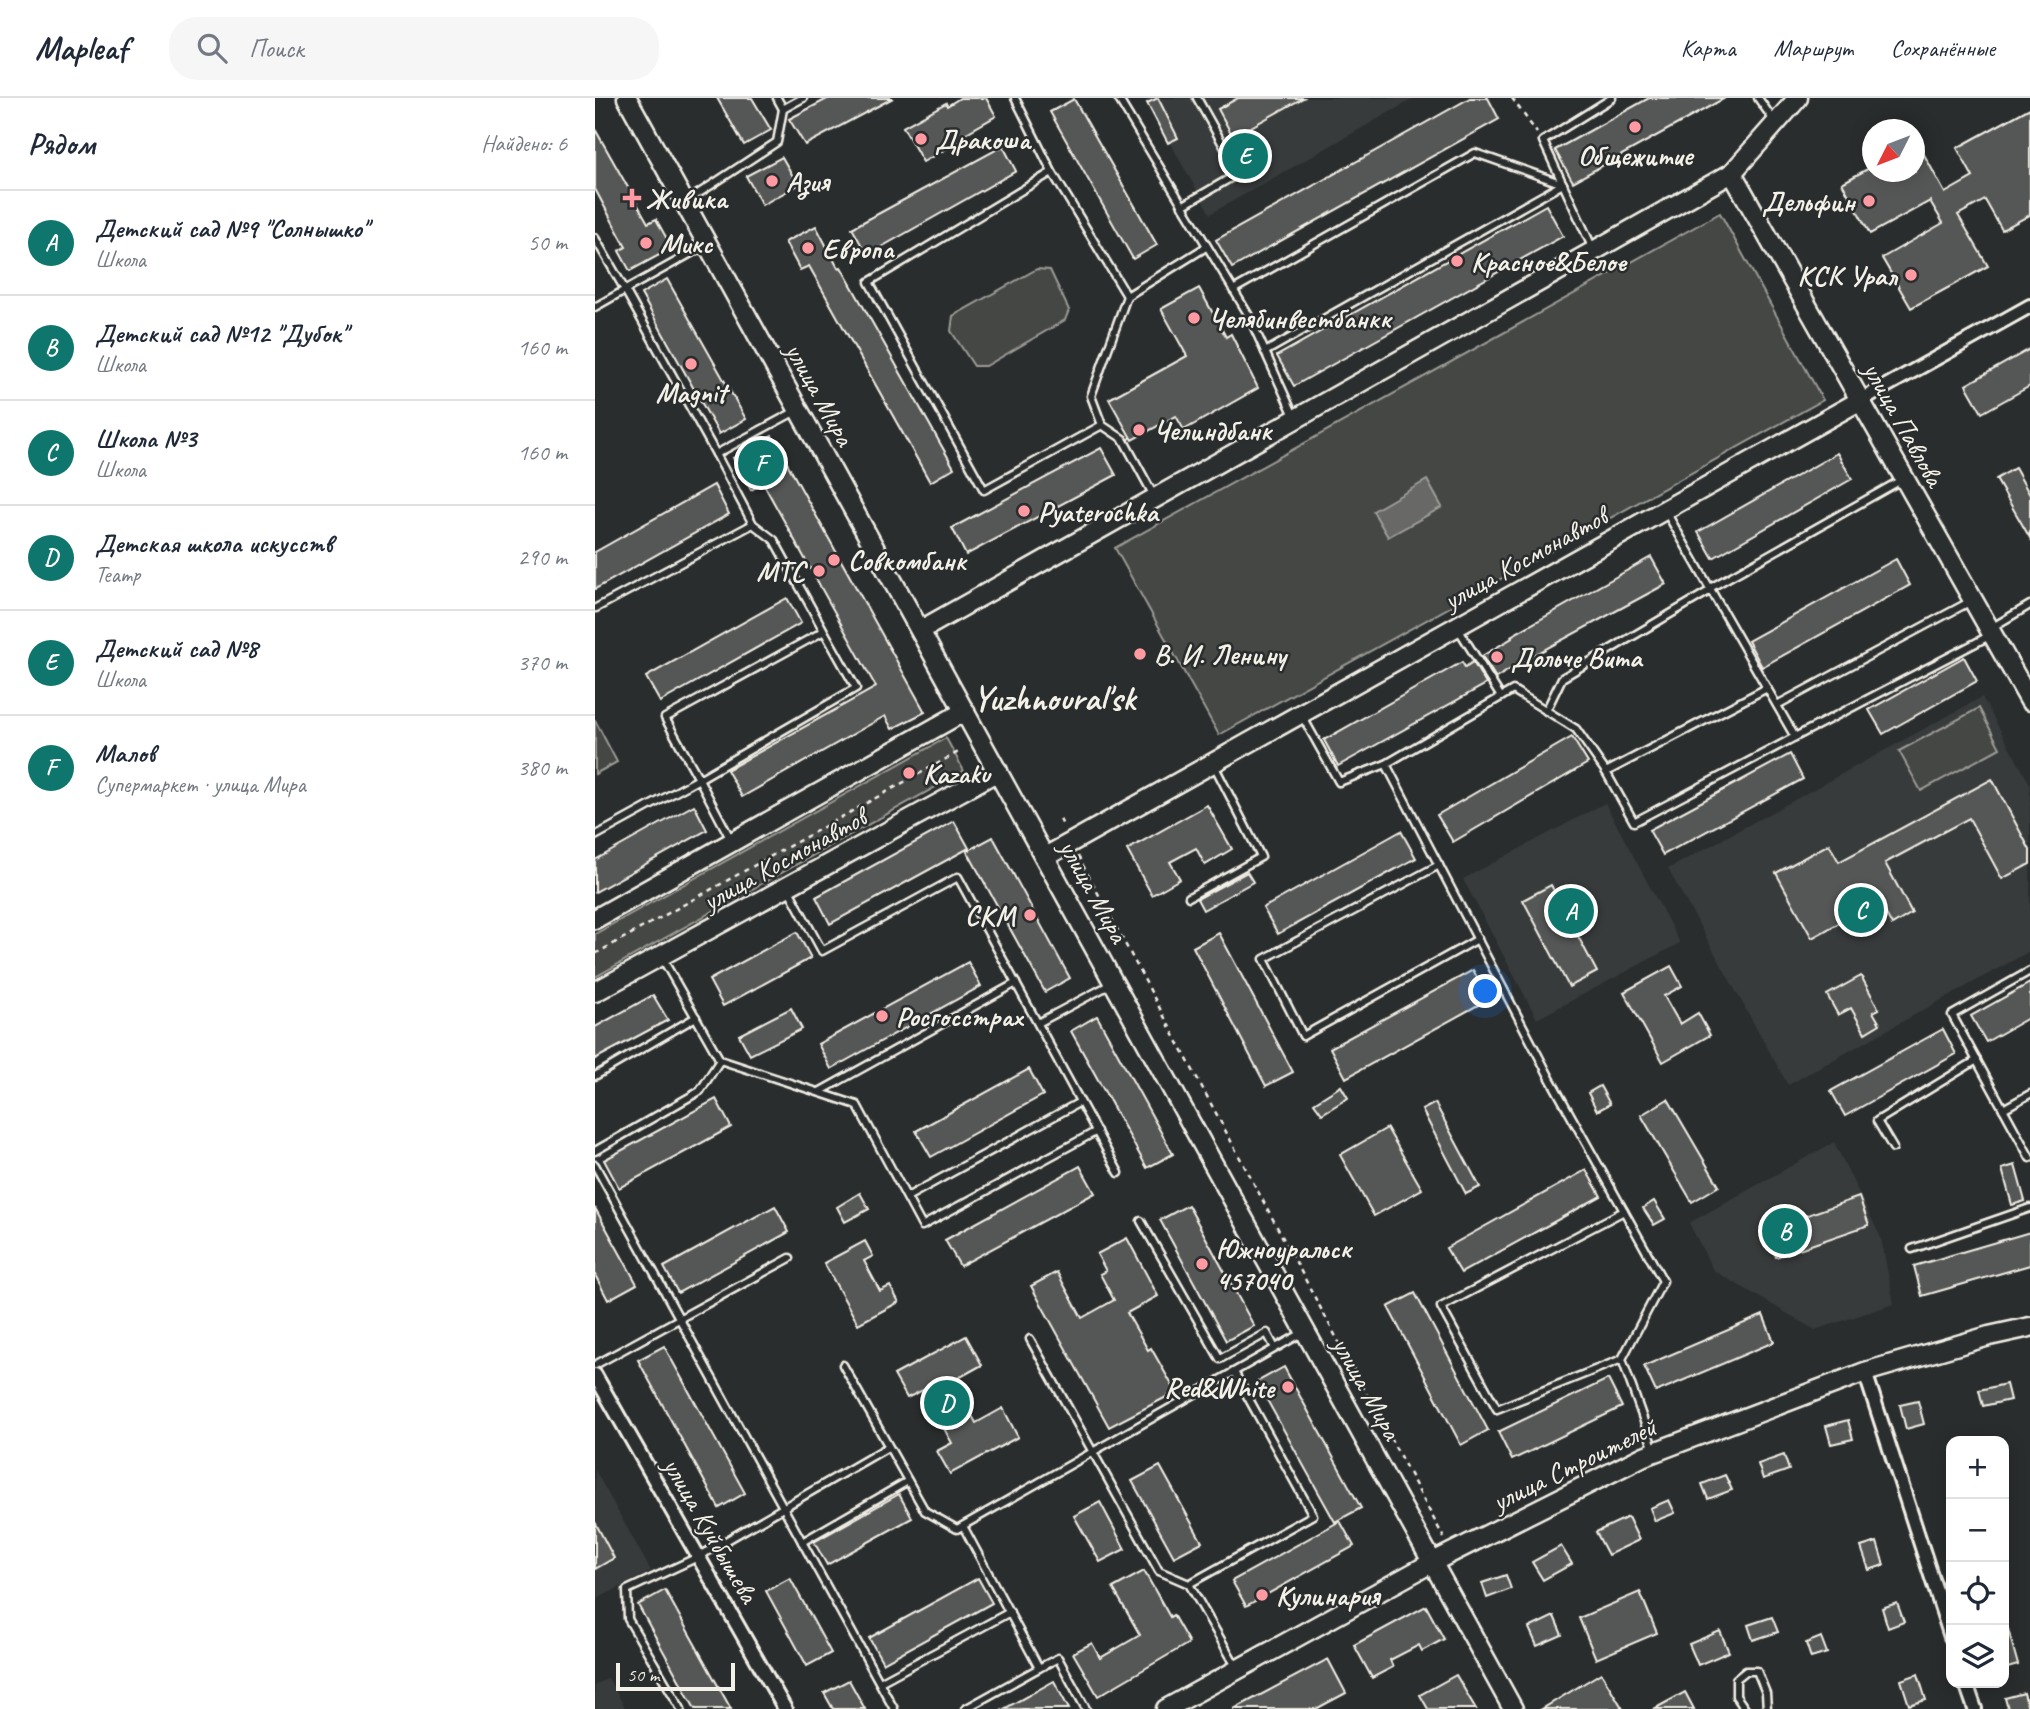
<!DOCTYPE html>
<html lang="ru">
<meta charset="utf-8">
<style>
body{margin:0;font-family:Caveat,sans-serif;background:#f6f6f7;color:#1f2937}
.controls{position:absolute;right:21px;bottom:21px;display:grid;overflow:hidden;border-radius:14px;box-shadow:0 4px 18px #0003}
.controls button{width:63px;height:63px;display:grid;place-items:center;padding:0;border:0;border-bottom:2px solid #e0e1e3;background:#fff;color:#1f2937;font:35px sans-serif}
.compass{position:absolute;left:1267px;top:21px;width:63px;height:63px;border-radius:50%;background:#fff;box-shadow:0 4px 18px #0003;rotate:228deg}
.scale{position:absolute;left:21px;bottom:18px;width:119px;box-sizing:border-box;padding-left:7px;border:4px solid #f4f1e8;border-top:0;font-size:19px;line-height:24px;white-space:nowrap;color:#f4f1e8;-webkit-text-stroke:5px #2a2d2e;paint-order:stroke}
.you{position:absolute;left:891px;top:894px;width:24px;height:24px;margin:-18px;border:5px solid #fff;border-radius:50%;background:#1a73e8;box-shadow:0 0 0 10px #1a73e833}
.badge{display:grid;place-items:center;width:46px;height:46px;border-radius:50%;background:#0f766e;color:#fff;font-size:23px;font-weight:700}
.pin{position:absolute;translate:-50% -50%;border:4px solid #fff;box-shadow:0 2px 7px #0006}
.list{margin:0;padding:0;list-style:none}
h2{display:flex;justify-content:space-between;align-items:center;height:91px;margin:0;padding:0 28px;font-size:30px}
h2 small{font-size:23px;font-weight:400;color:#747a83}
.list li{display:grid;grid-template-columns:46px 1fr auto;gap:21px;align-items:center;box-sizing:border-box;height:105px;padding:0 28px;border-top:2px solid #e0e1e3}
.list b{display:block;font-size:26px;white-space:nowrap}
.list p{margin:0;font-size:23px;white-space:nowrap;color:#747a83}
.list em{font-size:23px;font-style:normal;color:#747a83}
.icon{flex:none;width:38px;height:38px;fill:none;stroke:currentColor;stroke-width:2;stroke-linecap:round;stroke-linejoin:round}
.map{position:relative;flex:none;width:1435px;height:1611px;overflow:hidden}
header{display:flex;align-items:center;gap:42px;box-sizing:border-box;height:98px;padding:0 35px;background:#fff;border-bottom:2px solid #e0e1e3}
header strong{font-size:33px}
nav{display:flex;gap:38px;margin-inline-start:auto;font-size:24px}
.search{width:490px;height:63px;background:#f6f6f7;display:flex;align-items:center;gap:18px;box-sizing:border-box;padding:0 24px;border-radius:28px;color:#747a83;font-size:26px}
main{display:flex}
aside{flex:1;background:#fff}
.map>svg:first-child{display:block}
</style>
<header>
<strong>Mapleaf</strong>
<div class="search"><svg class="icon" aria-label="search" viewBox="0 0 24 24"><circle cx="10" cy="10" r="6"/><path d="M15 15l6 6"/></svg>Поиск</div>
<nav><a>Карта</a><a>Маршрут</a><a>Сохранённые</a></nav>
</header>
<main>
<aside>
<h2>Рядом<small>Найдено: 6</small></h2>
<ul class="list">
<li><span class="badge">A</span><div><b>Детский сад №9 &quot;Солнышко&quot;</b><p>Школа</p></div><em>50 m</em></li>
<li><span class="badge">B</span><div><b>Детский сад №12 &quot;Дубок&quot;</b><p>Школа</p></div><em>160 m</em></li>
<li><span class="badge">C</span><div><b>Школа №3</b><p>Школа</p></div><em>160 m</em></li>
<li><span class="badge">D</span><div><b>Детская школа искусств</b><p>Театр</p></div><em>290 m</em></li>
<li><span class="badge">E</span><div><b>Детский сад №8</b><p>Школа</p></div><em>370 m</em></li>
<li><span class="badge">F</span><div><b>Малов</b><p>Супермаркет · улица Мира</p></div><em>380 m</em></li>
</ul>
</aside>
<div class="map">
<svg width="1435" height="1611" viewBox="0 0 1435 1611">
<rect width="100%" height="100%" fill="#2a2d2e"/>
<filter id="ink" filterUnits="userSpaceOnUse"><feTurbulence type="fractalNoise" baseFrequency=".0143" numOctaves="2"/><feDisplacementMap in="SourceGraphic" scale="14" xChannelSelector="R" yChannelSelector="G"/><feConvolveMatrix kernelMatrix="1 2 1 2 8 2 1 2 1" color-interpolation-filters="sRGB"/></filter>
<g filter="url(#ink)">
<g fill="#373a3a">
<polygon points="550,0 820,0 615,116"/>
<polygon points="1387,599 1435,686 1435,853 1193,987 1073,771"/>
<polygon points="1010,705 1085,845 942,921 868,781"/>
<polygon points="1239,1044 1286,1140 1299,1206 1220,1232 1118,1172 1094,1125"/>
<polygon points="0,1372 56,1473 0,1502"/>
<polygon points="13,1580 31,1611 0,1611 0,1587"/>
</g>
<g fill="#444645" stroke="#9c9c96" stroke-width="2">
<polygon points="1125,115 1228,302 624,637 520,450"/>
<polygon points="442,171 455,172 474,212 470,222 391,268 379,268 356,233 358,218"/>
<polygon points="1384,610 1405,650 1326,693 1304,653"/>
<polygon points="0,622 22,664 0,676"/>
<polygon points="351,640 369,673 0,879 0,836"/>
</g>
<polygon fill="#676866" stroke="#9f9f9a" stroke-width="2" points="832,382 847,409 793,439 778,413"/>
<g fill="#555756" stroke="#f4f1e8" stroke-width="2">
<polygon points="122,0 157,0 176,32 149,47"/>
<polygon points="234,0 298,0 210,47 194,21"/>
<polygon points="365,0 391,0 401,18 368,37 370,40 328,64 308,29 351,5 352,8"/>
<polygon points="563,0 583,40 573,45 552,5"/>
<polygon points="643,0 708,0 638,39 623,11"/>
<polygon points="875,0 893,0 904,21 637,170 621,142"/>
<polygon points="1054,0 1130,0 978,84 960,52"/>
<polygon points="479,1 562,147 538,161 455,14"/>
<polygon points="1435,10 1435,117 1407,132 1390,102 1363,117 1393,168 1316,210 1287,160 1348,125 1335,103 1275,136 1247,85 1278,68 1278,74 1320,74 1320,40 1350,95 1378,79 1362,50"/>
<polygon points="0,31 53,125 61,121 77,150 35,173 24,153 31,149 0,91"/>
<polygon points="408,48 421,73 272,157 257,130"/>
<polygon points="187,59 203,87 167,107 151,78"/>
<polygon points="951,107 968,138 699,288 682,258"/>
<polygon points="221,128 243,170 246,169 359,370 335,384 214,168 205,172 190,144"/>
<polygon points="72,181 151,321 124,336 46,196"/>
<polygon points="604,190 631,239 636,236 663,290 589,332 581,318 537,342 514,301 592,258 566,211"/>
<polygon points="1435,251 1435,288 1387,315 1371,287"/>
<polygon points="177,338 330,614 297,631 290,618 147,699 132,672 281,589 168,385 156,392 138,360"/>
<polygon points="506,350 521,377 371,457 357,430"/>
<polygon points="1242,355 1257,381 1118,460 1103,434"/>
<polygon points="1420,370 1435,397 1435,440 1401,381"/>
<polygon points="119,387 134,416 0,491 0,454"/>
<polygon points="1056,459 1071,486 930,562 901,580 887,558 917,540 916,538"/>
<polygon points="1301,461 1315,487 1167,569 1153,543"/>
<polygon points="192,500 206,525 65,604 51,579"/>
<polygon points="1369,559 1382,583 1288,636 1274,612"/>
<polygon points="867,564 870,569 878,564 891,586 743,668 729,642"/>
<polygon points="977,639 993,665 858,744 842,717"/>
<polygon points="1195,656 1208,681 1068,757 1054,732"/>
<polygon points="1397,681 1435,752 1435,766 1407,781 1374,720 1290,765 1317,815 1297,827 1284,803 1217,840 1181,775 1234,746 1244,764"/>
<polygon points="99,707 112,732 0,794 0,762"/>
<polygon points="612,707 637,751 610,767 601,750 575,764 585,781 557,797 532,752"/>
<polygon points="359,723 374,750 235,826 221,799"/>
<polygon points="806,733 821,760 683,836 668,810"/>
<polygon points="398,739 475,880 450,894 372,753"/>
<polygon points="652,774 658,784 608,812 602,801"/>
<polygon points="956,787 1002,874 974,889 928,802"/>
<polygon points="202,834 216,860 128,908 114,882"/>
<polygon points="624,835 698,974 671,988 598,849"/>
<polygon points="373,864 386,888 236,971 223,946"/>
<polygon points="1076,868 1087,888 1069,898 1085,926 1103,915 1115,937 1068,964 1029,894"/>
<polygon points="878,872 894,901 751,980 735,950"/>
<polygon points="1266,878 1284,911 1278,914 1285,926 1270,935 1256,910 1243,917 1232,897"/>
<polygon points="1435,885 1435,919 1391,944 1376,918"/>
<polygon points="58,897 73,922 0,961 0,929"/>
<polygon points="196,910 207,931 155,957 144,937"/>
<polygon points="502,918 578,1056 552,1070 476,933"/>
<polygon points="1348,931 1361,956 1250,1018 1236,993"/>
<polygon points="434,971 448,997 336,1059 321,1033"/>
<polygon points="746,988 753,1000 727,1016 719,1005"/>
<polygon points="1005,988 1015,1006 1002,1013 993,995"/>
<polygon points="121,1001 136,1029 24,1090 9,1062"/>
<polygon points="1073,1001 1124,1088 1097,1104 1046,1017"/>
<polygon points="840,1005 885,1089 871,1096 827,1012"/>
<polygon points="792,1030 827,1091 779,1118 745,1057"/>
<polygon points="1420,1067 1430,1103 1417,1107 1407,1071"/>
<polygon points="485,1068 500,1095 365,1168 350,1142"/>
<polygon points="991,1072 1006,1098 866,1175 851,1150"/>
<polygon points="265,1095 274,1111 250,1124 242,1109"/>
<polygon points="1264,1099 1274,1127 1181,1159 1172,1131"/>
<polygon points="1059,1103 1070,1121 1059,1127 1048,1110"/>
<polygon points="593,1107 659,1228 631,1243 565,1122"/>
<polygon points="180,1108 194,1134 83,1195 69,1169"/>
<polygon points="0,1110 42,1186 13,1202 0,1177"/>
<polygon points="1435,1134 1435,1167 1327,1198 1319,1168"/>
<polygon points="532,1140 563,1198 532,1215 553,1252 556,1250 581,1294 514,1329 436,1188 462,1174 487,1220 519,1202 505,1176 511,1173 502,1156"/>
<polygon points="270,1143 278,1158 269,1163 285,1193 295,1188 304,1204 263,1226 229,1165"/>
<polygon points="820,1195 893,1332 866,1347 793,1209"/>
<polygon points="1168,1217 1179,1244 1061,1294 1049,1268"/>
<polygon points="371,1238 387,1267 358,1283 381,1325 408,1310 423,1339 355,1376 342,1353 357,1345 328,1292 312,1300 299,1277"/>
<polygon points="69,1248 150,1395 124,1410 43,1262"/>
<polygon points="689,1269 766,1410 740,1424 662,1284"/>
<polygon points="1013,1281 1027,1309 917,1362 903,1334"/>
<polygon points="1411,1286 1415,1302 1388,1308 1384,1292"/>
<polygon points="1323,1303 1329,1326 1311,1331 1305,1307"/>
<polygon points="1253,1322 1258,1341 1236,1346 1231,1328"/>
<polygon points="1189,1357 1194,1372 1168,1381 1163,1366"/>
<polygon points="565,1368 607,1444 579,1459 537,1383"/>
<polygon points="1130,1377 1137,1392 1113,1401 1107,1386"/>
<polygon points="304,1396 317,1420 232,1467 219,1444"/>
<polygon points="1074,1402 1080,1415 1060,1423 1055,1410"/>
<polygon points="505,1404 530,1451 505,1464 479,1418"/>
<polygon points="1033,1419 1044,1442 1013,1457 1001,1434"/>
<polygon points="745,1423 759,1448 651,1508 637,1483"/>
<polygon points="0,1424 19,1460 0,1471"/>
<polygon points="1282,1444 1289,1467 1274,1472 1266,1449"/>
<polygon points="966,1448 977,1466 948,1482 937,1464"/>
<polygon points="549,1473 575,1519 578,1517 594,1545 503,1598 478,1555 497,1545 505,1560 545,1537 518,1490"/>
<polygon points="911,1477 916,1491 892,1500 887,1485"/>
<polygon points="195,1480 236,1555 212,1568 171,1493"/>
<polygon points="383,1480 397,1505 288,1565 274,1540"/>
<polygon points="70,1492 136,1611 100,1611 43,1507"/>
<polygon points="1045,1494 1062,1535 1001,1561 984,1520"/>
<polygon points="1302,1505 1309,1524 1293,1530 1287,1510"/>
<polygon points="831,1508 849,1541 827,1553 824,1547 795,1562 798,1569 777,1580 759,1547"/>
<polygon points="959,1518 967,1537 942,1548 934,1530"/>
<polygon points="1177,1519 1183,1534 1158,1542 1153,1527"/>
<polygon points="1413,1531 1423,1567 1409,1571 1409,1532"/>
<polygon points="1125,1533 1134,1554 1103,1567 1094,1546"/>
<polygon points="1226,1539 1232,1555 1216,1560 1211,1545"/>
<polygon points="733,1561 751,1595 721,1611 639,1611"/>
<polygon points="1006,1575 1028,1611 947,1611"/>
<polygon points="1323,1576 1331,1602 1314,1607 1306,1582"/>
<polygon points="861,1577 881,1611 833,1611 825,1597"/>
<polygon points="254,1582 270,1611 238,1611 229,1595"/>
<polygon points="459,1583 474,1611 409,1611"/>
<polygon points="1090,1594 1099,1611 1059,1611"/>
<polygon points="1429,1595 1433,1611 1413,1611 1410,1600"/>
</g>
<g fill="none" stroke-linecap="round" stroke-linejoin="round">
<defs>
<g id="lane">
<polyline points="182,0 188,11 208,0"/>
<polyline points="420,0 457,74"/>
<polyline points="523,0 653,216 700,320"/>
<polyline points="1163,0 1180,24"/>
<polyline points="92,103 182,44 188,11"/>
<polyline points="587,108 644,75 602,0"/>
<polyline points="0,140 30,192 0,209"/>
<polyline points="111,147 30,192 121,356 201,313"/>
<polyline points="998,151 948,43 1017,0"/>
<polyline points="638,192 880,55 968,86"/>
<polyline points="670,254 968,86"/>
<polyline points="507,327 389,392 274,184 457,74 532,198"/>
<polyline points="121,356 158,426 179,442 229,533 70,620 104,681 261,590 229,533"/>
<polyline points="559,398 528,341 507,327 496,298 532,198 611,149"/>
<polyline points="1115,490 1308,381"/>
<polyline points="1,510 158,426"/>
<polyline points="862,529 906,599"/>
<polyline points="1396,530 1435,507"/>
<polyline points="1182,607 1376,503"/>
<polyline points="951,613 967,580 1116,492"/>
<polyline points="706,616 744,684 791,666 956,982 1068,1183 1027,1261 1059,1352"/>
<polyline points="1200,639 1394,538"/>
<polyline points="791,666 918,592 981,631 1011,674 1039,724 1200,639 1070,412"/>
<polyline points="1011,674 1172,590"/>
<polyline points="0,738 104,681 136,742"/>
<polyline points="844,767 669,861 708,938 883,841"/>
<polyline points="194,792 227,853 363,779 524,1075"/>
<polyline points="594,799 666,759 619,667"/>
<polyline points="67,860 125,962 262,1007 327,1128 502,1033"/>
<polyline points="1435,873 1357,917 1435,1060"/>
<polyline points="443,925 518,885"/>
<polyline points="0,978 101,919"/>
<polyline points="224,994 421,885"/>
<polyline points="1408,1011 1435,996"/>
<polyline points="1298,1050 1282,1023 1382,962"/>
<polyline points="0,1053 105,993 125,962"/>
<polyline points="0,1067 299,1611"/>
<polyline points="312,1099 485,1004"/>
<polyline points="546,1123 625,1261 672,1235 680,1250"/>
<polyline points="1317,1151 1435,1110"/>
<polyline points="435,1241 564,1473 594,1486 642,1570"/>
<polyline points="1027,1261 902,1311 846,1209 1029,1113"/>
<polyline points="0,1267 195,1160"/>
<polyline points="248,1267 330,1413 362,1431 709,1234"/>
<polyline points="368,1428 444,1570 463,1560 491,1611"/>
<polyline points="207,1444 313,1383"/>
<polyline points="594,1486 718,1417 639,1274"/>
<polyline points="285,1584 415,1514"/>
<polyline points="86,1611 33,1521 32,1492 103,1459 293,1349"/>
<polyline points="370,1611 444,1570"/>
<polyline points="1150,1611 1141,1598 1141,1581 1151,1573 1162,1573 1171,1595 1172,1611"/>
</g>
<g id="street">
<polyline points="1266,302 1435,208"/>
<polyline points="1270,1274 1356,1539"/>
<polyline points="0,1277 190,1611"/>
<polyline points="1371,1585 1380,1611"/>
</g>
<g id="secondary">
<polyline points="32,0 918,1611"/>
<polyline points="1137,75 1435,603"/>
<polyline points="326,532 1137,75 1203,0"/>
<polyline points="450,759 1266,302"/>
<polyline points="0,821 370,613"/>
<polyline points="0,894 403,673"/>
<polyline points="571,1611 838,1464 1049,1358 1270,1274 1394,1238 1435,1229"/>
</g>
</defs>
<use href="#lane" stroke="#f4f1e8" stroke-width="11"/>
<use href="#street" stroke="#f4f1e8" stroke-width="18"/>
<use href="#secondary" stroke="#f4f1e8" stroke-width="23"/>
<g stroke="#f4f1e8" stroke-width="2.5" stroke-dasharray="5 5" stroke-linecap="butt">
<polyline points="917,0 942,35"/>
<polyline points="465,721 469,730"/>
<polyline points="483,758 849,1440"/>
<polyline points="0,856 367,652"/>
</g>
<use href="#lane" stroke="#2a2d2e" stroke-width="6"/>
<use href="#street" stroke="#2a2d2e" stroke-width="12"/>
<use href="#secondary" stroke="#2a2d2e" stroke-width="18"/>
</g>
</g>
<g fill="#ff9aa2" stroke="#2a2d2e" stroke-width="2.5">
<circle cx="1040" cy="29" r="7"/>
<circle cx="326" cy="41" r="7"/>
<circle cx="177" cy="83" r="7"/>
<path d="M33.5 89.5h7v7h7v7h-7v7h-7v-7h-7v-7h7z"/>
<circle cx="1274" cy="103" r="7"/>
<circle cx="51" cy="145" r="7"/>
<circle cx="213" cy="150" r="7"/>
<circle cx="862" cy="163" r="7"/>
<circle cx="1316" cy="177" r="7"/>
<circle cx="599" cy="220" r="7"/>
<circle cx="96" cy="266" r="7"/>
<circle cx="544" cy="332" r="7"/>
<circle cx="429" cy="413" r="7"/>
<circle cx="239" cy="462" r="7"/>
<circle cx="224" cy="473" r="7"/>
<circle cx="545" cy="556" r="7"/>
<circle cx="902" cy="559" r="7"/>
<circle cx="314" cy="675" r="7"/>
<circle cx="435" cy="817" r="7"/>
<circle cx="287" cy="918" r="7"/>
<circle cx="607" cy="1166" r="7"/>
<circle cx="693" cy="1289" r="7"/>
<circle cx="667" cy="1497" r="7"/>
</g>
<g text-anchor="middle" dominant-baseline="central" stroke-width="5" stroke-linejoin="round" paint-order="stroke">
<g font-size="28" font-weight="bold" fill="#f4f1e8" stroke="#2a2d2e" text-anchor="start">
<text x="340" y="41">Дракоша</text>
<text x="1040" y="57" text-anchor="middle">Общежитие</text>
<text x="191" y="83">Азия</text>
<text x="51" y="100">Живика</text>
<text x="1260" y="103" text-anchor="end">Дельфин</text>
<text x="65" y="145">Микс</text>
<text x="227" y="150">Европа</text>
<text x="876" y="163">Красное&amp;Белое</text>
<text x="1302" y="177" text-anchor="end">КСК Урал</text>
<text x="613" y="220">Челябинвестбанкк</text>
<text x="96" y="294" text-anchor="middle">Magnit</text>
<text x="558" y="332">Челиндбанк</text>
<text x="443" y="413">Pyaterochka</text>
<text x="253" y="462">Совкомбанк</text>
<text x="210" y="473" text-anchor="end">МТС</text>
<text x="559" y="556">В. И. Ленину</text>
<text x="916" y="559">Дольче Вита</text>
<text x="328" y="675">Kazaku</text>
<text x="421" y="817" text-anchor="end">СКМ</text>
<text x="301" y="918">Росгосстрах</text>
<text x="621" y="1150">Южноуральск<tspan x="621" dy="32">457040</tspan></text>
<text x="679" y="1289" text-anchor="end">Red&amp;White</text>
<text x="681" y="1497">Кулинария</text>
</g>
<g font-size="28" fill="#f4f1e8" stroke="#2a2d2e">
<text transform="translate(225 296) rotate(61)">улица Мира</text>
<text transform="translate(1309 326) rotate(61)">улица Павлова</text>
<text transform="translate(930 460) rotate(-29)">улица Космонавтов</text>
<text transform="translate(189 761) rotate(-29)">улица Космонавтов</text>
<text transform="translate(499 793) rotate(61)">улица Мира</text>
<text transform="translate(772 1290) rotate(61)">улица Мира</text>
<text transform="translate(979 1366) rotate(-26)">улица Строителей</text>
<text transform="translate(116 1432) rotate(60)">улица Куйбышева</text>
</g>
<g font-size="35" font-weight="bold" fill="#f4f1e8" stroke="#2a2d2e">
<text x="459" y="600">Yuzhnoural'sk</text>
</g>
</g>
</svg>
<div class="controls">
<button>+</button>
<button>−</button>
<button><svg class="icon" aria-label="locate" viewBox="0 0 24 24"><circle cx="12" cy="12" r="6"/><path d="M12 2v4M12 18v4M2 12h4M18 12h4"/></svg></button>
<button><svg class="icon" aria-label="layers" viewBox="0 0 24 24"><path d="M12 4l9 5-9 5-9-5zM3 14l9 5 9-5"/></svg></button>
</div>
<svg class="compass" viewBox="-18 -18 36 36"><path d="M0-13l5 13h-10z" fill="#e53935"/><path d="M0 13l5-13h-10z" fill="#747a83"/></svg>
<div class="scale">50 m</div>
<div class="you"></div>
<div class="pin badge" style="left:976px;top:813px">A</div>
<div class="pin badge" style="left:1190px;top:1133px">B</div>
<div class="pin badge" style="left:1266px;top:812px">C</div>
<div class="pin badge" style="left:352px;top:1305px">D</div>
<div class="pin badge" style="left:650px;top:58px">E</div>
<div class="pin badge" style="left:166px;top:365px">F</div>
</div>
</main>
